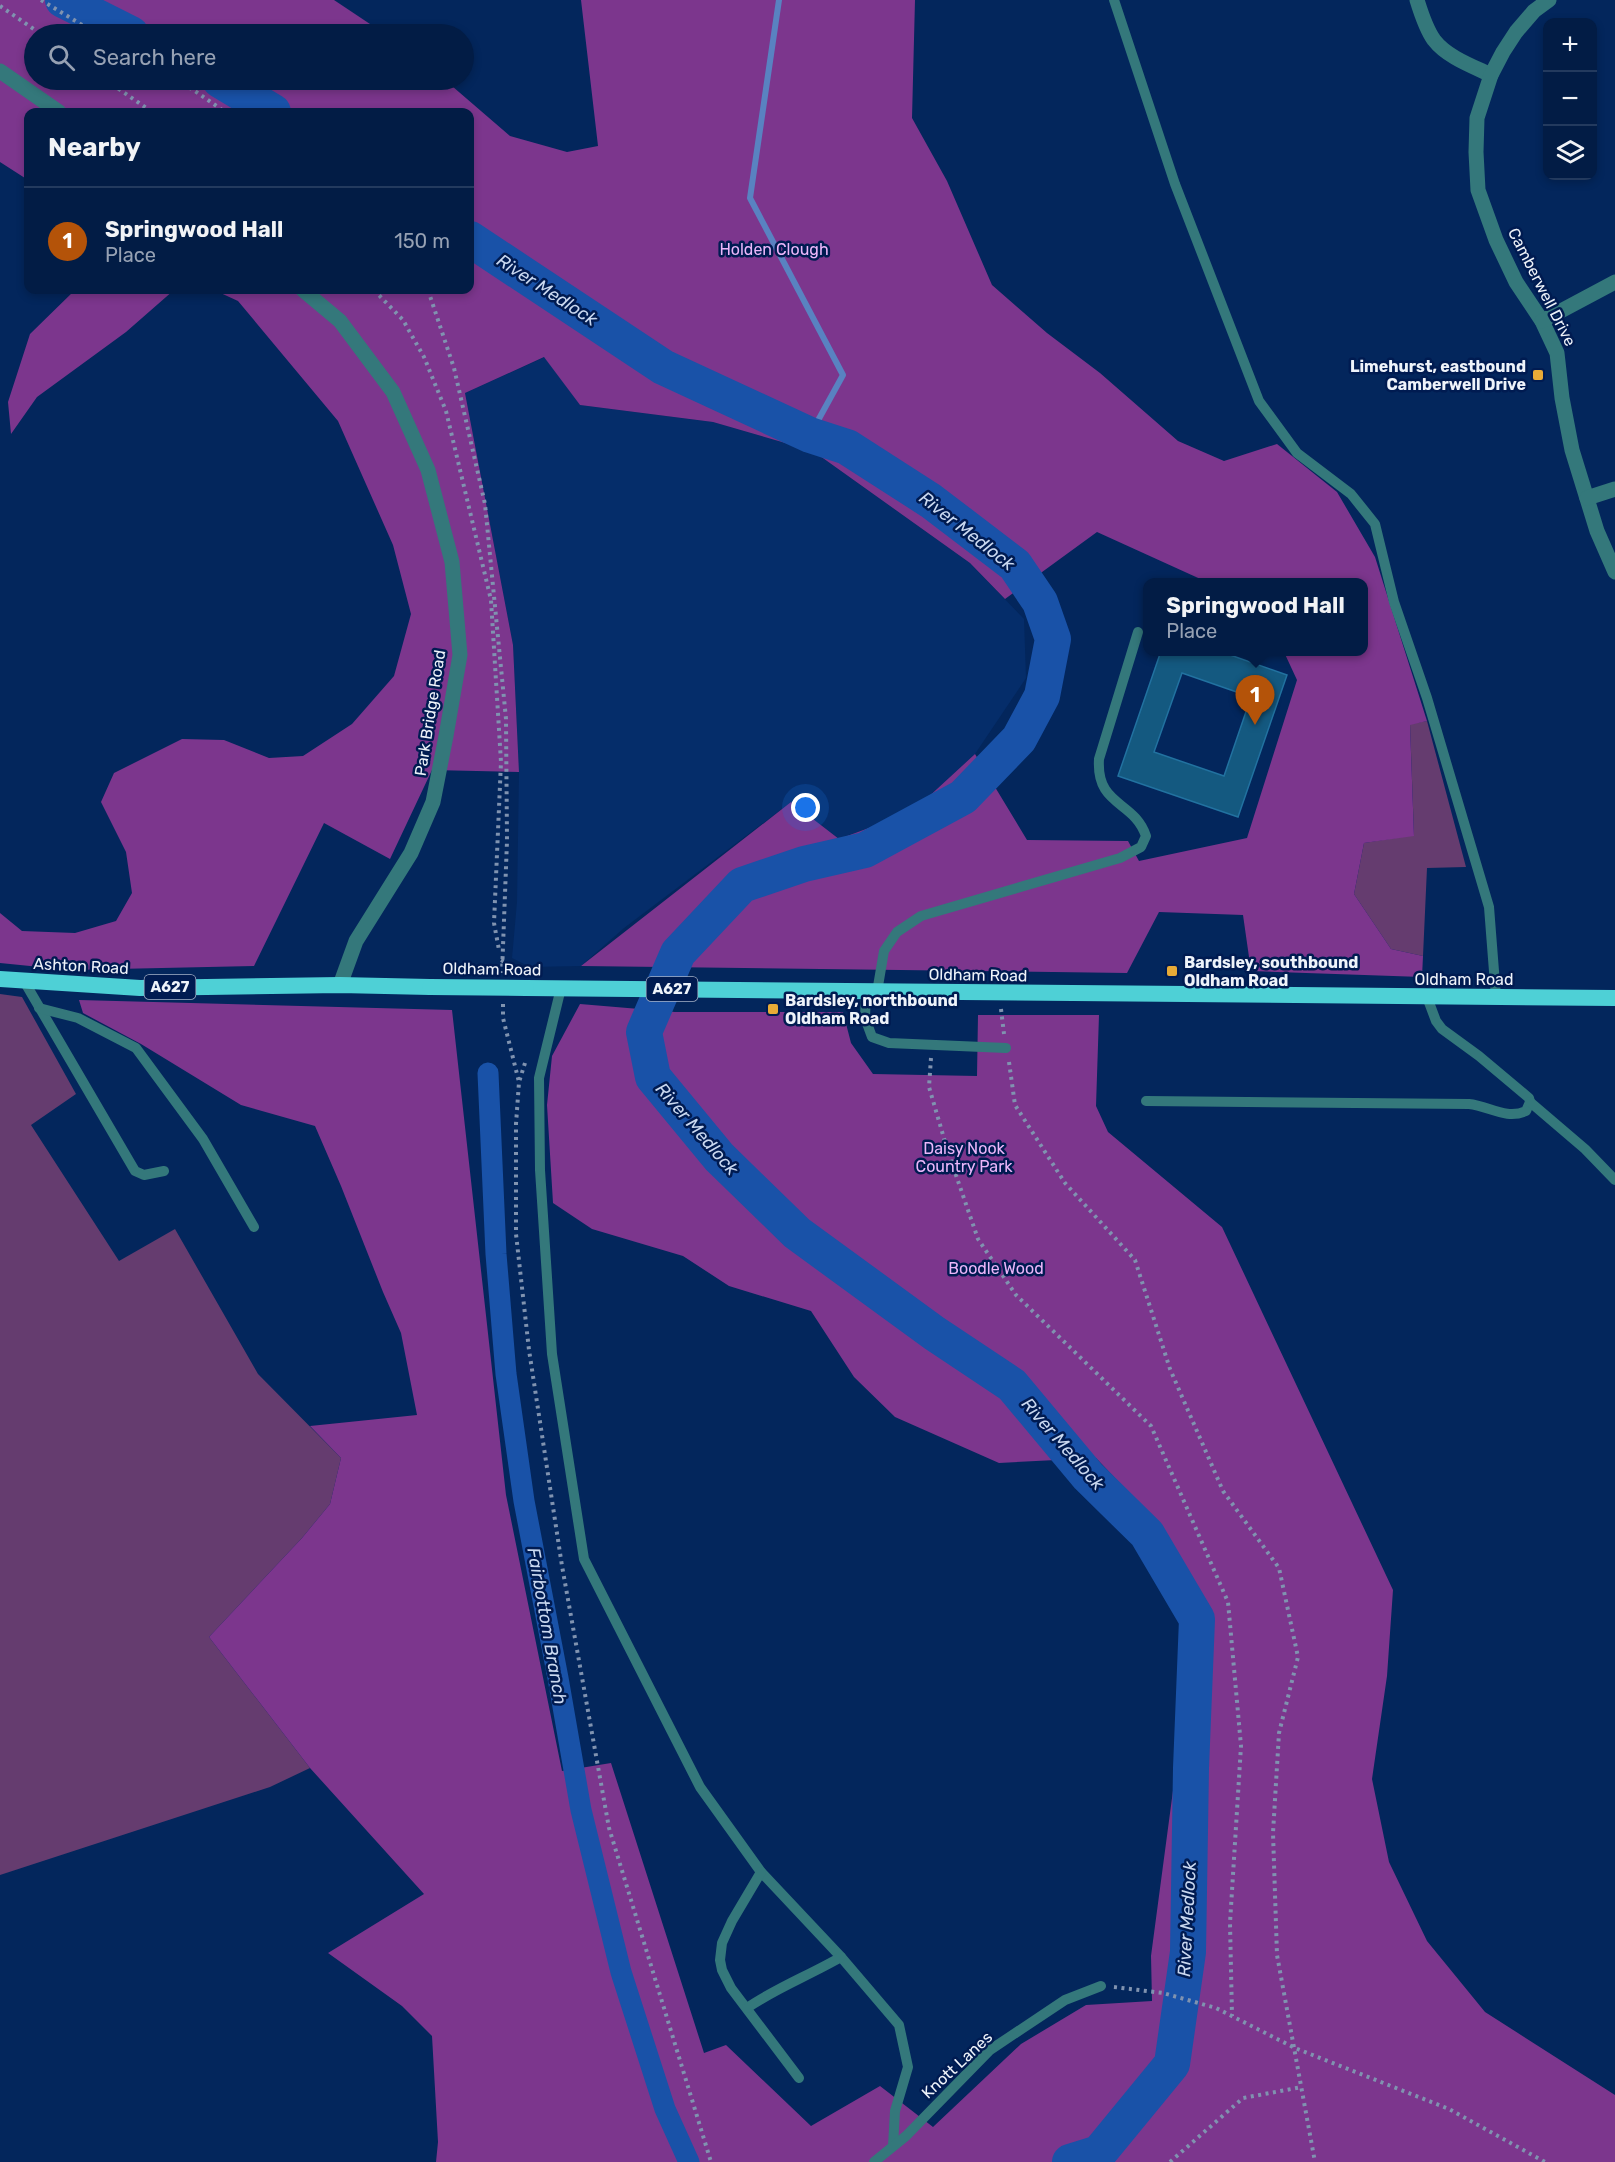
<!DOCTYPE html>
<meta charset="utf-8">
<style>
body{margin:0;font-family:Rubik,sans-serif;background:#0c254c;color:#f1f3f6}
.controls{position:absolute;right:18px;top:18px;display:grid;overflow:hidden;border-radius:12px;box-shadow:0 3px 9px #0003}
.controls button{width:54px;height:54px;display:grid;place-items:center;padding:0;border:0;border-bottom:2px solid #233a5e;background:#021c45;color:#f1f3f6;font:30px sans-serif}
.you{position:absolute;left:806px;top:808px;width:21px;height:21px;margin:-15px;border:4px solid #fff;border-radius:50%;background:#1a73e8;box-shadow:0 0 0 9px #1a73e833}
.badge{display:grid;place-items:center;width:39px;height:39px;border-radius:50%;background:#b45309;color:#fff;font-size:20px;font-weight:700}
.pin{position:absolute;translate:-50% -50px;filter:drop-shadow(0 2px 3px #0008)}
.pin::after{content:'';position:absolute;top:32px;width:21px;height:18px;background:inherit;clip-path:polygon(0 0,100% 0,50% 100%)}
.popup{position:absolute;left:1143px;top:578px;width:225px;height:78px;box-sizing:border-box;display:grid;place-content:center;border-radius:12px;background:#021c45;filter:drop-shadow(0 2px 4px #0005);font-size:20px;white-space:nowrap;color:#96a1b3}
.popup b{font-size:22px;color:#f1f3f6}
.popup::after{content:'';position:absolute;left:50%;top:100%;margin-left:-12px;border:12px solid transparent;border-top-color:#021c45}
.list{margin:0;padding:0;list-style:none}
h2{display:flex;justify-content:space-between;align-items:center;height:78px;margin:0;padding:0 24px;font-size:26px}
h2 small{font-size:20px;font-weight:400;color:#96a1b3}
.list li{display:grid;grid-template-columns:39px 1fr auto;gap:18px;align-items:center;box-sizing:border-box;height:108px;padding:0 24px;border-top:2px solid #233a5e}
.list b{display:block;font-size:22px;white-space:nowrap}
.list p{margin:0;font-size:20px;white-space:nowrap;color:#96a1b3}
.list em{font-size:20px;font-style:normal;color:#96a1b3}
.icon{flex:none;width:33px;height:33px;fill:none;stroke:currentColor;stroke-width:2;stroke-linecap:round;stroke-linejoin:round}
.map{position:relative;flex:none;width:1615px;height:2162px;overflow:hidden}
.search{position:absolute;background:#021c45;box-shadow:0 3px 9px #0003;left:24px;top:24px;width:450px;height:66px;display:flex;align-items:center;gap:15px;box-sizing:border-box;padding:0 21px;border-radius:33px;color:#96a1b3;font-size:22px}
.panel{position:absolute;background:#021c45;box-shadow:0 3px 9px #0003;left:24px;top:108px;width:450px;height:186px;border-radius:12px}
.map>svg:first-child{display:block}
</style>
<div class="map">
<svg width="1615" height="2162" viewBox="0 0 1615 2162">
<rect width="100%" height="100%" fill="#03265c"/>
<polygon fill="#052d6a" points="545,357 580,405 713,422 813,451 970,563 1024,619 1026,678 975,754 912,812 839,839 791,802 624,928 581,966 530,967 512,958 517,902 519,772 513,645 465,393"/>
<g fill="#653c6f">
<polygon points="1427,721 1466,867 1427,868 1423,956 1391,949 1354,894 1364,843 1414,835 1410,724"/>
<polygon points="0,994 22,997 76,1094 31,1125 119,1261 175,1229 258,1374 341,1458 330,1504 302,1538 209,1637 310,1768 270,1787 0,1875"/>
</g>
<g fill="#7c368d">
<polygon points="0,0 334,0 385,34 34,34 34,80 445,80 510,136 567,152 598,146 581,0 915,0 912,118 947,181 992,285 1047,333 1100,373 1178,441 1224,461 1277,444 1337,492 1375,557 1427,721 1410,725 1414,836 1364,843 1354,894 1391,949 1423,956 1422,977 1251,971 1243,915 1159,912 1127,973 581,966 791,802 839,839 912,812 975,754 1027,840 1128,841 1139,861 1247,838 1297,680 1284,652 1363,652 1363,582 1207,582 1097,532 1005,599 970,563 813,451 713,422 580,405 544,357 465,393 513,645 519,772 432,770 390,859 324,823 254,966 70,970 0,963 0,913 22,931 75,933 116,921 132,893 126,852 101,802 114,773 182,739 224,740 269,758 303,756 352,724 394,676 411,614 393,545 338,421 238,301 214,290 470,290 470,112 28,112 28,180 0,162"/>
<polygon points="75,290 174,290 126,332 37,397 11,434 8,402 30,334"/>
<polygon points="79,1000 452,1010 506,1495 562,1771 611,1763 704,2053 726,2045 811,2126 880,2086 933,2127 1021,2044 1086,2005 1152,2001 1151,1956 1180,1738 1207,1736 1209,1605 1155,1520 1096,1458 999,1463 895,1417 854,1377 811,1311 729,1286 683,1256 592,1229 553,1203 547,1105 552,1056 580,1004 675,1012 843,1012 851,1043 873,1074 977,1076 978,1015 1099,1015 1096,1106 1108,1132 1222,1227 1393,1590 1387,1676 1372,1779 1389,1862 1427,1941 1485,2012 1615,2095 1615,2162 436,2162 438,2142 432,2036 402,2006 328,1953 424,1894 310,1768 209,1637 302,1538 330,1504 341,1458 310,1426 417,1415 401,1333 383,1292 341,1186 315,1126 241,1105 141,1044 83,1013"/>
</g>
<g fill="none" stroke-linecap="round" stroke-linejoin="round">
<polyline stroke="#5982c1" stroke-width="6" points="779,0 750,198 843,375 810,435"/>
<polyline stroke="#1952a8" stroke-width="21" points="488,1073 496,1254 506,1374 524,1501 558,1678 581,1810 621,1972 665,2109 689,2162"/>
<g stroke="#1952a8" stroke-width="36">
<polyline points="63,0 131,34"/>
<polyline points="220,80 273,112"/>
<polyline points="470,239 663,367 810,435 847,447 931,501 1015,565 1040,602 1053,639 1042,696 1019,739 963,797 865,850 804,864 742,885 678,953 644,1032 653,1077 719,1157 797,1233 934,1333 1012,1385 1088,1476 1147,1534 1197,1619 1191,1768 1188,1952 1172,2064 1099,2153 1070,2162"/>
</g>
</g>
<path fill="#145980" stroke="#2272a0" stroke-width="1.5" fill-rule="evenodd" d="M1161,651H1219L1287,675L1238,817L1118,776ZM1182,673L1251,697L1224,776L1154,752Z"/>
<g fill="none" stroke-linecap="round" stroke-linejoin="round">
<g stroke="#8093b0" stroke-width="4" stroke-dasharray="3 4.5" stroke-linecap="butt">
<polyline points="41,0 97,34"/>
<polyline points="0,6 41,34"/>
<polyline points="106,80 152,112"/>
<polyline points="176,80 195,91 225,112"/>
<polyline points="374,290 403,320 424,357 446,411 491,600 501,762 494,923 499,950"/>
<polyline points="428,290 454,368 485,504 506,719 507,841 502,973"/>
<polyline points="501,960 519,969"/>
<polyline points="503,1004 503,1018 519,1082"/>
<polyline points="1001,1009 1004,1034"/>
<polyline points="931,1058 929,1087 948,1152 978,1239 1016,1295 1151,1426 1228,1602 1241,1746 1230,1923 1232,2016"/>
<polyline points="1009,1062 1015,1105 1065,1183 1135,1260 1170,1369 1223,1491 1279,1568 1298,1657 1279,1733 1273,1833 1277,1955 1315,2162"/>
<polyline points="525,1063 519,1082 516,1124 516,1234 529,1350 562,1566 609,1828 711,2162"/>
<polyline points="1114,1987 1163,1993 1216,2008 1295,2048 1449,2109 1545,2162"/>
<polyline points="1170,2162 1243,2098 1302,2087"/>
</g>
<g stroke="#34787b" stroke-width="10">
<polyline points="1114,0 1175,184 1259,401 1297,453 1351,494 1375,524 1394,602 1427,698 1489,907 1496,997"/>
<polyline points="24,981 135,1171 144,1175 164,1171"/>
<polyline points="561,988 539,1078 540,1170 552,1354 584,1559 700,1787 761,1872 841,1957 899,2025 908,2067 895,2111 893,2146"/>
<polyline points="866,992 865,1018 872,1037 889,1043 1006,1048"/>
<path d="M877,992L884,951L897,932L921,916L1120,858L1141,847L1146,836C1134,800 1096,807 1099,759L1138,632"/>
<polyline points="39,1008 78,1018 136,1048 203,1139 254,1227"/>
<path d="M1146,1101L1469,1104C1489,1106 1506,1120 1526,1111L1530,1102L1529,1098L1479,1056L1442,1029L1436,1021L1427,997"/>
<polyline points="1530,1102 1585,1149 1615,1180"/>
<polyline points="761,1872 732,1921 722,1943 720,1960 722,1970 731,1988 799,2078"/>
<path d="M747,2008C776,1988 810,1975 841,1957"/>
<polyline points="874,2162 906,2136 990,2050 1065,2000 1101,1986"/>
</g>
<g stroke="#34787b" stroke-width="15">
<path d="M1417,0C1421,13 1426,29 1434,40C1447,57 1472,66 1491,75"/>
<polyline points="1549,0 1534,11 1516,32 1503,52 1491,75 1477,118 1476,152 1478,190 1496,240 1516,282 1542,321 1557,353 1562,398 1572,450 1597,531 1615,572"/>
<polyline points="0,71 59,112"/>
<polyline points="303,290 340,321 393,392 428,470 452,562 460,655 446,736 433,802 411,853 356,941 340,985"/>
<polyline points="1542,321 1615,282"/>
<polyline points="1587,498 1615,489"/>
</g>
<g stroke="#4ed0d6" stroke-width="16">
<polyline points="0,979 140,988 340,985 430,987"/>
<polyline points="526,988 1615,998"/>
</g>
<polyline stroke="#4ed0d6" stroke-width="16" points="430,987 526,988"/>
</g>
<g fill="#e8ab37" stroke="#001b51" stroke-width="2">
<rect x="1532" y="369" width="12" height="12" rx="3"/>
<rect x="1166" y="965" width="12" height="12" rx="3"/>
<rect x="767" y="1003" width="12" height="12" rx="3"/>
</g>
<g text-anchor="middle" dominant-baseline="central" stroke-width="5" stroke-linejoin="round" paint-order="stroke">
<g fill="#001b51" stroke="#a7b2c7" stroke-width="1.5">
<rect x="144.5" y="975" width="51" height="24" rx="4.5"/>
<rect x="646.5" y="977" width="51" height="24" rx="4.5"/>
</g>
<g font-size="15" font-weight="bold" fill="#eef3fa">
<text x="170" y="987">A627</text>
<text x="672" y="989">A627</text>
</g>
<g font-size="16" fill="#ecb6fa" stroke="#001b51">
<text x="774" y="249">Holden Clough</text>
<text x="964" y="1148">Daisy Nook<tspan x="964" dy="18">Country Park</tspan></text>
<text x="996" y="1268">Boodle Wood</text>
</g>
<g font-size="16" fill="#eef3fa" stroke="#001b51">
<text transform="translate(1542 287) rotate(63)">Camberwell Drive</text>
<text transform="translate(430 713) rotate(-81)">Park Bridge Road</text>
<text transform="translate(81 966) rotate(3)">Ashton Road</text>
<text transform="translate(492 969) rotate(1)">Oldham Road</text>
<text transform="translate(978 975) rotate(1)">Oldham Road</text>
<text x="1464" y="979">Oldham Road</text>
<text transform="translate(957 2065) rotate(-43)">Knott Lanes</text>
</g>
<g font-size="16" font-weight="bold" fill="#eef3fa" stroke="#001b51" text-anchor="start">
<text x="1526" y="366" text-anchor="end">Limehurst, eastbound<tspan x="1526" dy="18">Camberwell Drive</tspan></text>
<text x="1184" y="962">Bardsley, southbound<tspan x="1184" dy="18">Oldham Road</tspan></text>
<text x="785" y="1000">Bardsley, northbound<tspan x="785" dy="18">Oldham Road</tspan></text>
</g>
<g font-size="18" font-style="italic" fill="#c9d8f0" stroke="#001b51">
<text transform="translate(547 290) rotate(33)">River Medlock</text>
<text transform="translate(967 531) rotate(38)">River Medlock</text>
<text transform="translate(697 1129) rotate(49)">River Medlock</text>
<text transform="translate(1063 1444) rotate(49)">River Medlock</text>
<text transform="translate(547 1626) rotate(80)">Fairbottom Branch</text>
<text transform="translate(1187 1919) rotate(-87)">River Medlock</text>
</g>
</g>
</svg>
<div class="controls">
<button>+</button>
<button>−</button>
<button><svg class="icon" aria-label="layers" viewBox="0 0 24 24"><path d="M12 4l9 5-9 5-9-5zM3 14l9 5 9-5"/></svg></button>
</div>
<div class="you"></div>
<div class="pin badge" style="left:1255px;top:725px">1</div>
<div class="popup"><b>Springwood Hall</b>Place</div>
<div class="search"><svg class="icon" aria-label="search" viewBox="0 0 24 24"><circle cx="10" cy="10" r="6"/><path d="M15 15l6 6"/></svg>Search here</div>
<section class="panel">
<h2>Nearby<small></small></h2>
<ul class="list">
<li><span class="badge">1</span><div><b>Springwood Hall</b><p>Place</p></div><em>150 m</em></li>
</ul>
</section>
</div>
